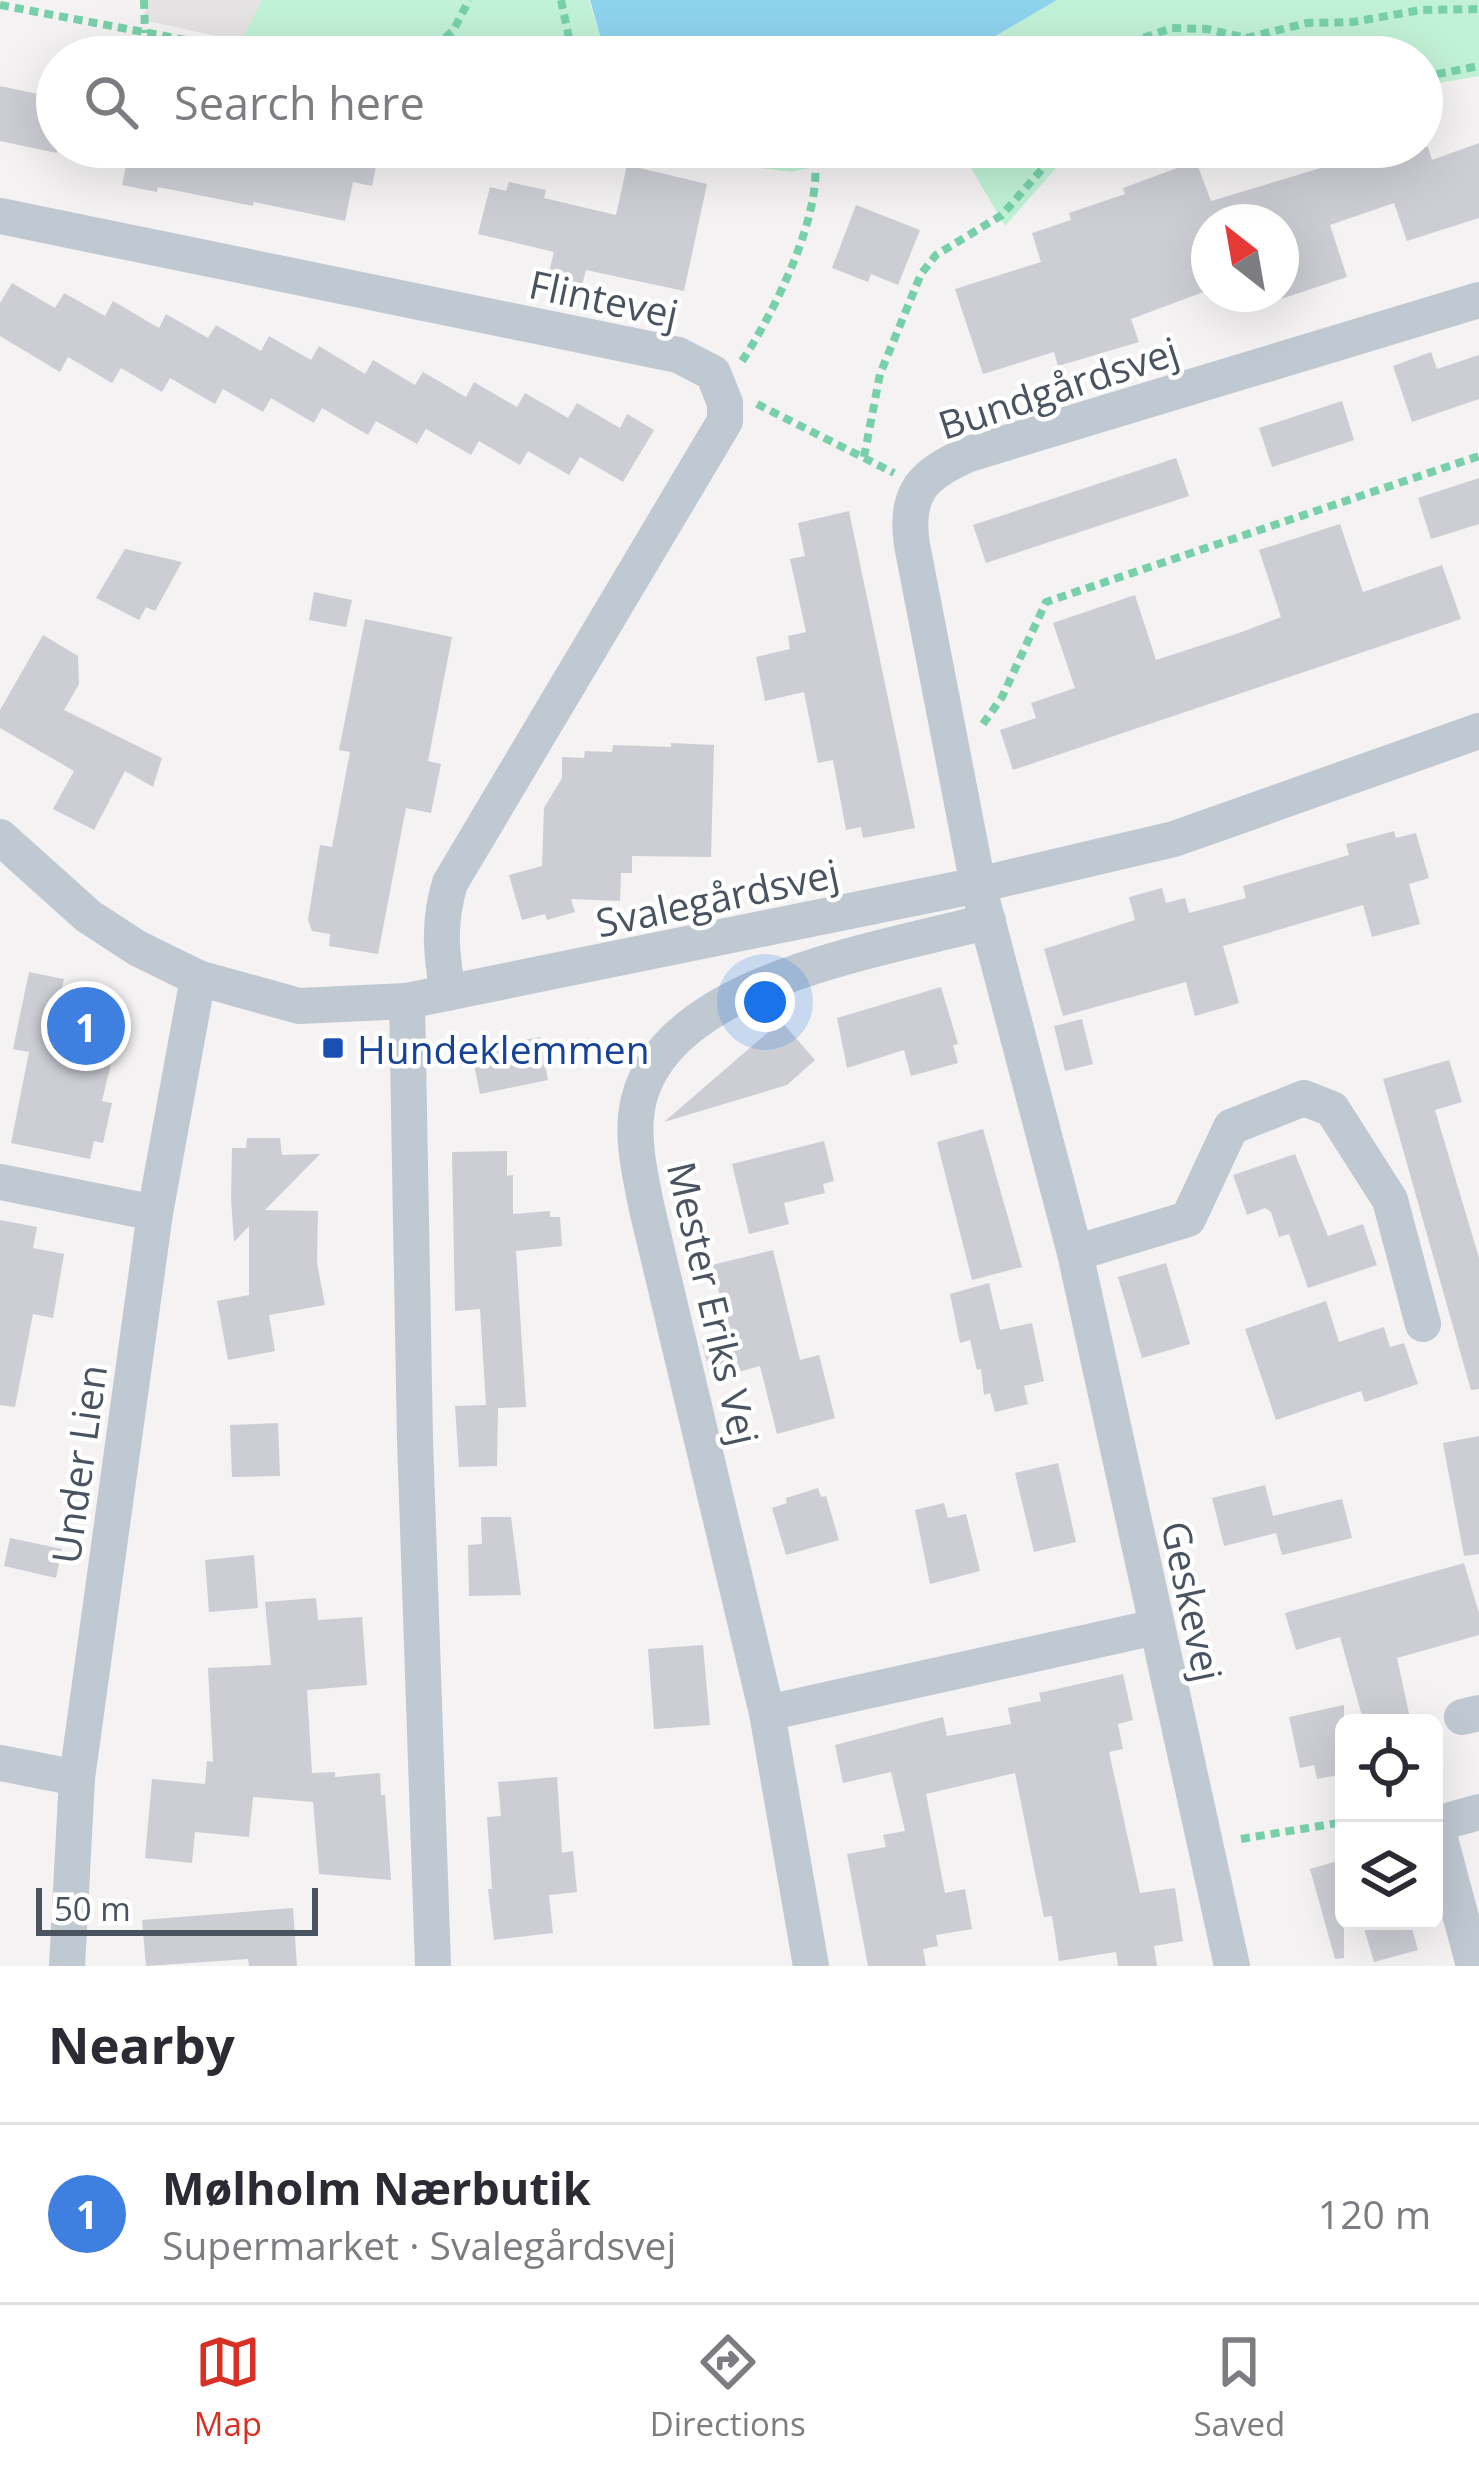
<!DOCTYPE html>
<meta charset="utf-8">
<style>
body{margin:0;font-family:"Open Sans",sans-serif;background:#f2f2f3;color:#2b2b33}
.controls{position:absolute;right:36px;bottom:36px;display:grid;overflow:hidden;border-radius:18px;box-shadow:0 12px 48px #0002}
.controls button{width:108px;height:108px;display:grid;place-items:center;padding:0;border:0;border-bottom:3px solid #e1e1e2;background:#fff;color:#2b2b33;font:60px sans-serif}
.compass{position:absolute;left:1191px;top:204px;width:108px;height:108px;border-radius:50%;background:#fff;box-shadow:0 12px 48px #0002;rotate:329deg}
.scale{position:absolute;left:36px;bottom:30px;width:282px;box-sizing:border-box;padding-left:12px;border:6px solid #495460;border-top:0;font-size:33px;line-height:42px;white-space:nowrap;color:#495460;-webkit-text-stroke:9px #fff;paint-order:stroke}
.you{position:absolute;left:765px;top:1002px;width:42px;height:42px;margin:-30px;border:9px solid #fff;border-radius:50%;background:#1a73e8;box-shadow:0 0 0 18px #1a73e833}
.badge{display:grid;place-items:center;width:78px;height:78px;border-radius:50%;background:#d93025;color:#fff;font-size:39px;font-weight:700}
.pin{position:absolute;translate:-50% -50%;border:6px solid #fff;box-shadow:0 3px 12px #0006}
.list{margin:0;padding:0;list-style:none}
h2{display:flex;justify-content:space-between;align-items:center;height:156px;margin:0;padding:0 48px;font-size:51px}
h2 small{font-size:39px;font-weight:400;color:#7c7c81}
.list li{display:grid;grid-template-columns:78px 1fr auto;gap:36px;align-items:center;box-sizing:border-box;height:180px;padding:0 48px;border-top:3px solid #e1e1e2}
.list b{display:block;font-size:45px;white-space:nowrap}
.list p{margin:0;font-size:39px;white-space:nowrap;color:#7c7c81}
.list em{font-size:39px;font-style:normal;color:#7c7c81}
.icon{flex:none;width:66px;height:66px;fill:none;stroke:currentColor;stroke-width:2;stroke-linecap:round;stroke-linejoin:round}
.map{position:relative;flex:none;width:1479px;height:1966px;overflow:hidden}
.search{position:absolute;background:#fff;box-shadow:0 12px 48px #0002;left:36px;right:36px;top:36px;height:132px;display:flex;align-items:center;gap:30px;box-sizing:border-box;padding:0 42px;border-radius:66px;color:#7c7c81;font-size:45px}
.sheet{height:336px;background:#fff}
nav{display:flex;justify-content:space-around;align-items:center;box-sizing:border-box;height:168px;border-top:3px solid #e1e1e2;background:#fff;font-size:33px;color:#7c7c81}
nav a{display:grid;justify-items:center;gap:6px}
nav .on{color:#d93025}
.map>svg:first-child{display:block}
</style>
<div class="map">
<svg width="1479" height="1966" viewBox="0 0 1479 1966">
<rect width="100%" height="100%" fill="#f4f2f2"/>
<polygon fill="#e5e3e4" points="148,0 347,0 314,57 143,20"/>
<g fill="#c1f1d7">
<polygon points="262,0 589,0 606,57 242,57 241,42"/>
<polygon points="1057,0 1479,0 1479,76 1422,86 1422,57 949,57 968,52"/>
<polygon points="613,147 1095,147 1057,167 1005,226 961,151 866,165 842,161 791,172"/>
</g>
<polygon fill="#8ed3ee" points="590,0 1057,0 968,52 949,57 606,57"/>
<g fill="#ccced4">
<polygon points="0,86 57,98 57,153 0,141"/>
<polygon points="1479,143 1479,218 1407,241 1394,203 1330,225 1347,277 1281,299 1281,222 1209,222 1209,290 1131,319 1139,342 1058,366 1054,352 983,374 955,289 1041,262 1032,233 1071,220 1069,213 1125,194 1123,188 1196,161 1211,201 1324,167 1317,147 1428,147 1432,160"/>
<polygon points="130,147 255,147 254,152 309,164 313,147 380,147 372,186 353,182 345,221 254,202 253,206 158,187 157,192 122,185"/>
<polygon points="627,165 707,184 684,291 586,270 581,289 547,280 554,252 478,234 490,187 506,191 509,182 546,190 544,198 616,215"/>
<polygon points="856,205 920,230 898,285 871,274 868,282 832,268"/>
<polygon points="12,283 55,308 64,293 105,316 113,301 159,328 166,314 208,338 216,325 261,351 269,336 311,360 319,346 365,374 373,360 415,385 423,372 466,397 474,382 517,407 525,393 568,418 577,403 620,428 627,414 654,430 623,482 580,457 569,475 528,451 520,465 479,441 471,455 426,429 417,444 376,421 368,435 322,408 314,423 271,398 263,412 223,389 215,404 170,378 162,392 121,368 112,383 68,357 60,372 0,336 0,303"/>
<polygon points="1431,352 1437,369 1479,355 1479,399 1412,422 1393,366"/>
<polygon points="1342,401 1354,440 1272,467 1259,428"/>
<polygon points="1176,458 1189,496 986,563 973,525"/>
<polygon points="1479,478 1479,524 1431,539 1418,498"/>
<polygon points="849,511 915,828 863,838 861,827 846,830 833,760 818,763 804,692 765,701 756,657 790,649 788,636 806,632 790,559 805,556 798,523"/>
<polygon points="1340,524 1363,592 1442,565 1461,619 1013,770 1000,730 1036,718 1031,703 1075,688 1053,623 1135,595 1156,660 1239,633 1281,617 1259,550"/>
<polygon points="125,549 182,562 155,611 146,607 139,620 96,598"/>
<polygon points="314,592 352,600 346,627 309,620"/>
<polygon points="365,619 452,637 428,761 441,764 431,813 406,808 378,954 329,946 330,934 312,931 308,920 320,845 332,847 350,752 339,750"/>
<polygon points="43,635 78,656 79,684 64,710 162,758 153,787 125,771 94,830 53,809 74,771 0,728 0,710"/>
<polygon points="671,743 714,745 711,857 632,856 632,873 621,873 620,901 571,899 575,912 547,920 545,914 522,920 509,875 542,866 544,808 562,778 562,757 584,758 585,751 612,752 613,745 671,747"/>
<polygon points="1394,831 1396,838 1416,833 1429,878 1409,884 1420,924 1372,937 1363,905 1223,946 1239,1003 1195,1016 1186,982 1063,1016 1044,949 1135,920 1129,897 1162,888 1166,903 1185,898 1189,913 1246,898 1243,886 1349,855 1346,844"/>
<polygon points="29,972 64,979 62,987 85,992 81,1011 102,1015 118,1035 102,1101 112,1103 103,1143 94,1141 90,1159 11,1143 29,1052 13,1049"/>
<polygon points="941,987 958,1044 953,1045 958,1063 911,1076 904,1050 847,1068 837,1018"/>
<polygon points="1082,1019 1093,1064 1065,1071 1054,1026"/>
<polygon points="781,1021 815,1060 787,1085 664,1122"/>
<polygon points="540,1037 548,1080 480,1094 471,1050"/>
<polygon points="1449,1060 1462,1102 1435,1110 1479,1258 1479,1389 1471,1390 1383,1079"/>
<polygon points="983,1129 1022,1267 972,1280 937,1142"/>
<polygon points="247,1138 280,1138 282,1155 320,1154 265,1210 318,1211 317,1263 325,1305 269,1315 275,1351 228,1360 217,1301 249,1295 249,1226 234,1242 231,1199 232,1148 246,1148"/>
<polygon points="824,1141 834,1181 823,1184 825,1193 784,1203 789,1224 749,1234 732,1164"/>
<polygon points="507,1151 507,1176 513,1175 513,1214 550,1211 550,1217 560,1217 562,1246 516,1251 526,1407 498,1408 497,1466 459,1467 455,1406 486,1405 480,1309 455,1311 452,1152"/>
<polygon points="1295,1154 1328,1236 1363,1224 1377,1265 1308,1288 1289,1234 1279,1237 1271,1212 1265,1208 1247,1215 1233,1175"/>
<polygon points="0,1220 37,1227 33,1248 64,1254 53,1318 33,1314 15,1407 0,1405"/>
<polygon points="773,1250 800,1360 819,1355 835,1418 777,1434 760,1366 711,1379 702,1343 730,1336 712,1265"/>
<polygon points="1166,1263 1190,1344 1142,1358 1118,1277"/>
<polygon points="989,1283 1000,1330 1032,1323 1044,1381 1024,1386 1028,1404 995,1412 990,1393 984,1395 981,1369 977,1370 970,1340 960,1343 950,1294"/>
<polygon points="1326,1301 1339,1342 1384,1327 1390,1347 1404,1343 1418,1384 1365,1402 1361,1391 1276,1420 1245,1329"/>
<polygon points="278,1423 280,1476 232,1477 230,1425"/>
<polygon points="1479,1436 1479,1554 1464,1556 1443,1443"/>
<polygon points="1058,1463 1076,1542 1034,1552 1015,1473"/>
<polygon points="1265,1485 1273,1516 1342,1499 1352,1538 1282,1555 1276,1533 1224,1546 1212,1498"/>
<polygon points="818,1488 821,1497 826,1496 839,1540 786,1555 772,1508 787,1503 786,1498"/>
<polygon points="944,1503 948,1518 966,1514 980,1571 930,1584 915,1510"/>
<polygon points="481,1517 511,1517 521,1595 469,1596 468,1545 482,1544"/>
<polygon points="10,1538 62,1549 56,1578 4,1566"/>
<polygon points="254,1555 258,1608 209,1612 205,1560"/>
<polygon points="1464,1563 1479,1613 1479,1635 1397,1658 1411,1723 1364,1723 1340,1637 1296,1650 1285,1613"/>
<polygon points="316,1598 318,1620 362,1617 367,1685 307,1690 312,1773 335,1772 335,1777 380,1773 381,1795 385,1795 391,1880 319,1874 313,1802 253,1797 249,1837 195,1832 192,1863 145,1858 152,1779 205,1784 207,1761 213,1762 208,1668 271,1665 265,1602"/>
<polygon points="703,1645 710,1725 654,1729 648,1649"/>
<polygon points="1123,1674 1133,1720 1118,1724 1123,1749 1109,1752 1140,1893 1175,1888 1183,1941 1154,1946 1157,1966 1118,1966 1116,1952 1059,1961 1052,1916 1044,1917 1015,1773 926,1794 945,1893 965,1889 972,1929 936,1935 938,1946 923,1949 926,1966 868,1966 847,1854 886,1847 883,1835 905,1831 891,1772 843,1783 835,1745 943,1717 947,1736 1011,1724 1008,1708 1041,1701 1039,1693"/>
<polygon points="1344,1705 1344,1774 1317,1779 1314,1765 1300,1768 1289,1717"/>
<polygon points="557,1777 562,1853 573,1851 577,1892 549,1895 553,1933 494,1940 488,1889 492,1889 487,1817 501,1816 498,1782"/>
<polygon points="1344,1859 1344,1958 1335,1959 1310,1869"/>
<polygon points="293,1908 297,1966 249,1966 248,1959 146,1966 142,1920"/>
<polygon points="1362,1921 1410,1921 1418,1950 1374,1962"/>
</g>
<g fill="none" stroke-linecap="round" stroke-linejoin="round">
<g stroke="#78d0ab" stroke-width="8" stroke-dasharray="9 6" stroke-linecap="butt">
<polyline points="144,0 145,33"/>
<polyline points="561,0 573,57"/>
<polyline points="0,5 276,57"/>
<polyline points="422,57 453,31 469,0"/>
<polyline points="1087,57 1172,28 1207,29 1246,38 1307,23 1353,22 1421,10 1479,9"/>
<polyline points="1422,77 1479,66"/>
<polyline points="815,148 914,153 936,147"/>
<path d="M742,361C774,313 830,202 812,147"/>
<polyline points="757,404 894,473"/>
<polyline points="864,457 880,374 921,274 936,255 1002,215 1050,160 1075,147"/>
<polyline points="983,724 1002,697 1046,602 1479,456"/>
<polyline points="1241,1839 1344,1822"/>
</g>
<g stroke="#c0c8d1" stroke-width="36">
<path d="M0,216L678,355L713,373L725,403V421L450,883C438,923 441,953 448,993"/>
<polyline points="0,837 88,916 137,948 198,978 299,1006 407,1001 978,885 1174,839 1479,731"/>
<polyline points="407,1001 415,1440 433,1966"/>
<polyline points="0,1182 155,1213"/>
<polyline points="1075,1253 1188,1219 1231,1127 1304,1098 1332,1109 1390,1200 1423,1324"/>
<polyline points="767,1713 1156,1627"/>
<polyline points="1462,1717 1479,1713"/>
<polyline points="0,1763 77,1778"/>
<polyline points="67,1966 77,1778 155,1213 198,978"/>
<path d="M811,1966L767,1713L647,1209C640,1174 630,1135 639,1099C670,979 885,950 988,921"/>
<path d="M1232,1966L1075,1253L978,885L912,545C904,492 923,474 969,454L1479,300"/>
<polyline points="1474,1966 1436,1824 1479,1812"/>
</g>
</g>
<rect fill="#1a4fb4" stroke="#fff" stroke-width="4.5" x="321" y="1036" width="24" height="24" rx="6"/>
<g text-anchor="middle" dominant-baseline="central" stroke-width="9" stroke-linejoin="round" paint-order="stroke">
<g font-size="39" fill="#495460" stroke="#fff">
<text transform="translate(604 298) rotate(12)">Flintevej</text>
<text transform="translate(1058 387) rotate(-18)">Bundgårdsvej</text>
<text transform="translate(717 897) rotate(-12)">Svalegårdsvej</text>
<text transform="translate(714 1303) rotate(77)">Mester Eriks Vej</text>
<text transform="translate(78 1464) rotate(-82)">Under Lien</text>
<text transform="translate(1193 1601) rotate(78)">Geskevej</text>
</g>
<g font-size="39" fill="#164399" stroke="#fff" text-anchor="start">
<text x="357" y="1048">Hundeklemmen</text>
</g>
</g>
</svg>
<div class="controls">
<button><svg class="icon" aria-label="locate" viewBox="0 0 24 24"><circle cx="12" cy="12" r="6"/><path d="M12 2v4M12 18v4M2 12h4M18 12h4"/></svg></button>
<button><svg class="icon" aria-label="layers" viewBox="0 0 24 24"><path d="M12 4l9 5-9 5-9-5zM3 14l9 5 9-5"/></svg></button>
</div>
<svg class="compass" viewBox="-18 -18 36 36"><path d="M0-13l5 13h-10z" fill="#e53935"/><path d="M0 13l5-13h-10z" fill="#7c7c81"/></svg>
<div class="scale">50 m</div>
<div class="you"></div>
<div class="pin badge" style="left:86px;top:1026px;background:#3f7fe0">1</div>
<div class="search"><svg class="icon" aria-label="search" viewBox="0 0 24 24"><circle cx="10" cy="10" r="6"/><path d="M15 15l6 6"/></svg>Search here</div>
</div>
<section class="sheet">
<h2>Nearby<small></small></h2>
<ul class="list">
<li><span class="badge" style="background:#3f7fe0">1</span><div><b>Mølholm Nærbutik</b><p>Supermarket · Svalegårdsvej</p></div><em>120 m</em></li>
</ul>
</section>
<nav>
<a class="on"><svg class="icon" aria-label="map" viewBox="0 0 24 24"><path d="M3 6l6-2 6 2 6-2v14l-6 2-6-2-6 2zM9 4v14M15 6v14"/></svg>Map</a>
<a><svg class="icon" aria-label="directions" viewBox="0 0 24 24"><path d="M12 3l9 9-9 9-9-9zM9 14v-3h6M13 9l2 2-2 2"/></svg>Directions</a>
<a><svg class="icon" aria-label="saved" viewBox="0 0 24 24"><path d="M7 4h10v16l-5-4-5 4z"/></svg>Saved</a>
</nav>
